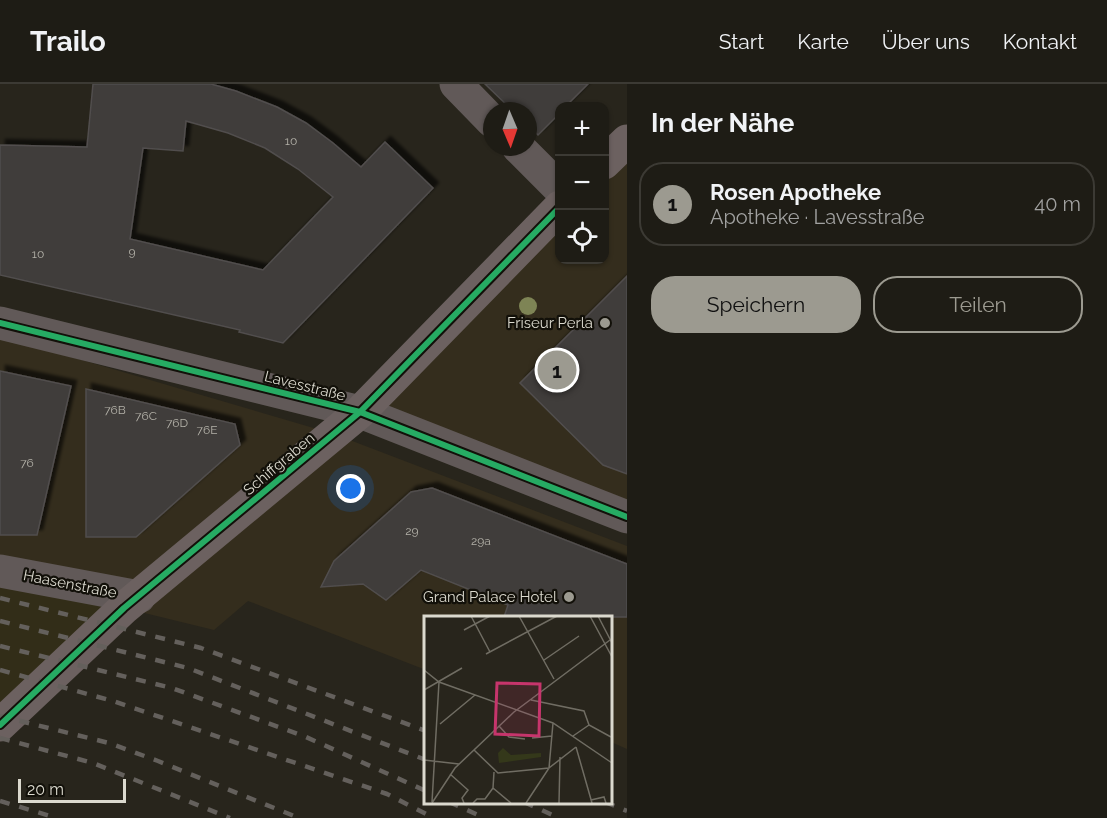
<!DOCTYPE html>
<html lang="de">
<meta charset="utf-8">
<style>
body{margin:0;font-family:Raleway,sans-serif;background:#2b2922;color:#f1f3f6}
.controls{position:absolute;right:18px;top:18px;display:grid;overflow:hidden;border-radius:12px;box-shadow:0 2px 4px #0004}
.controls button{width:54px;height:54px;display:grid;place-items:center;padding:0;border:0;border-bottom:2px solid #3c3a34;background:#1e1c15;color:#f1f3f6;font:30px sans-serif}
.compass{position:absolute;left:483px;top:18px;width:54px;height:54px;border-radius:50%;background:#1e1c15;box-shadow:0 2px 4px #0004;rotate:178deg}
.scale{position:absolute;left:18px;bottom:15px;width:108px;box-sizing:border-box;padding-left:6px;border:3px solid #dbd9ce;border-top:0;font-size:16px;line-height:21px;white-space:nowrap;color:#dbd9ce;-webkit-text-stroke:4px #121009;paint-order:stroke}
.you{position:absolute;left:351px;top:405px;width:21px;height:21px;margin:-15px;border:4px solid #fff;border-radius:50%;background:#1a73e8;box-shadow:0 0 0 9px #1a73e833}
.badge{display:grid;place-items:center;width:39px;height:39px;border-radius:50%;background:#9c9a90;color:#111;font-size:20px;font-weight:700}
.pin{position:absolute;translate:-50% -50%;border:3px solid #fff;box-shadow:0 2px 6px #0006}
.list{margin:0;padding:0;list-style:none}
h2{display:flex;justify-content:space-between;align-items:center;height:78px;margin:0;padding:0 24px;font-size:26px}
h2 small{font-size:20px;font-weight:400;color:#a1a1a0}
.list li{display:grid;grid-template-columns:39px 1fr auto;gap:18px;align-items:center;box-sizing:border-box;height:84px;margin:0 12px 12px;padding:0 12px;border:2px solid #3c3a34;border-radius:24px}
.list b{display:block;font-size:22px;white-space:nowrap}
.list p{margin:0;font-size:20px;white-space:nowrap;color:#a1a1a0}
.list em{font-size:20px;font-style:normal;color:#a1a1a0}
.actions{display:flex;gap:12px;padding:18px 24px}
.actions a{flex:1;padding:14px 0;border:2px solid #9c9a90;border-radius:24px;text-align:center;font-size:21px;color:#9c9a90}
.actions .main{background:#9c9a90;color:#111}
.icon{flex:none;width:33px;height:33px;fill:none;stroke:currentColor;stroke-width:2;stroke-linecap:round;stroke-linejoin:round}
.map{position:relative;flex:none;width:627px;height:734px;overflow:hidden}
header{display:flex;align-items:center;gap:36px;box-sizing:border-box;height:84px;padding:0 30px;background:#1e1c15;border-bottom:2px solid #3c3a34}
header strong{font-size:28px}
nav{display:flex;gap:33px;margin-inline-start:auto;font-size:21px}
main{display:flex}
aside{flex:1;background:#1e1c15}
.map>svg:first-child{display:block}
</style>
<header>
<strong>Trailo</strong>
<nav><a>Start</a><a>Karte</a><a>Über uns</a><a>Kontakt</a></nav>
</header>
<main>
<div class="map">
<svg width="627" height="734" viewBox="0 0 627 734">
<defs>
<filter id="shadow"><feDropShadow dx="5.5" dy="-5.5" stdDeviation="1.5" flood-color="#0009"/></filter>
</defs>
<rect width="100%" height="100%" fill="#28251c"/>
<g fill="#342d1d">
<polygon points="627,57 627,433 360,328 559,123 560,176 604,176 605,79"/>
<polygon points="0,252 334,350 627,462 627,665 611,658 610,533 426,533 426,586 248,517 214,546 124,524 0,500"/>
</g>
<polygon fill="#322d18" points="0,500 124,524 0,641"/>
<g fill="#3f3c3b" stroke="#514e4d" stroke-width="1.5" fill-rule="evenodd" filter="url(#shadow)">
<path d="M93,0H211L236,7L277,23L306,39L333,59L361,83L385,58L433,104L283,259L239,248L240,246L0,191V61L87,63ZM186,37L228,49L265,64L298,85L333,113L263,186L130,155L143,64L183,67Z"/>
<polygon points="485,0 588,0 566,22 560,22 560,29 538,51 528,41 528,27 513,27"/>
<polygon points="627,192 627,390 603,381 520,299"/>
<polygon points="0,287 71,302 37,451 0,451"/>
<polygon points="86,305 235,340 240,361 136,453 86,453"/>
<polygon points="432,404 627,480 627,533 504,533 508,521 421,486 386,516 363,500 321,503 334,477 411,408"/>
</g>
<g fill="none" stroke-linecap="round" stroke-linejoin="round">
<g stroke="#615958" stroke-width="33">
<polyline points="456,0 492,37"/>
<polyline points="518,63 560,105"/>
<polyline points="0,239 360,328 627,433"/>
<polyline points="0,487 139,513"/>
</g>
<g stroke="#6c6160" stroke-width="33">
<polyline points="604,79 627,57"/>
<polyline points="0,641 124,524 360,328 560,123"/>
</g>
<g stroke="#64605c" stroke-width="4.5" stroke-dasharray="10 10" stroke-linecap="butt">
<polyline points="0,514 201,564 426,647"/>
<polyline points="0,537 188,584 426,676"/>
<polyline points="0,562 172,604 306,653 426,707"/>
<polyline points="0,586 113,617 387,710 434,734"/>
<polyline points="0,632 109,659 158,677 299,734"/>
<polyline points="0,654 93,679 230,734"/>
<polyline points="0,717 57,734"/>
<polyline points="449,718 485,734"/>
<polyline points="524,718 559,734"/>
<polyline points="605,718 627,727"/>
</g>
<defs>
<g id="cycleway">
<polyline points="0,239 360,328 627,433"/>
<polyline points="0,641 124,524 360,328 560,123"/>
</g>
</defs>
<use href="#cycleway" stroke="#121009" stroke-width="10"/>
<use href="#cycleway" stroke="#26ab63" stroke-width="6"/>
</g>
<circle fill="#7e8455" cx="528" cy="222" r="9"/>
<g fill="#9c9a90" stroke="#121009" stroke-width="2">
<circle cx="605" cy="239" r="6"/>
<circle cx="569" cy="513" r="6"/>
</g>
<g text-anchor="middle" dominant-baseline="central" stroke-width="4.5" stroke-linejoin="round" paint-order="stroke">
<g font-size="12" fill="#b4b2a9">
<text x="291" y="57">10</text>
<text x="132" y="168">9</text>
<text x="38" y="170">10</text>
<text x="115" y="326">76B</text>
<text x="146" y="332">76C</text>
<text x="177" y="339">76D</text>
<text x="207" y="346">76E</text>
<text x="27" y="379">76</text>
<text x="412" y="447">29</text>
<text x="481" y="457">29a</text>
</g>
<g font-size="15" fill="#dbd9ce" stroke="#121009" text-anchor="end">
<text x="593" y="239">Friseur Perla</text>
<text x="557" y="513">Grand Palace Hotel</text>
</g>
<g font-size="15" fill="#dbd9ce" stroke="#121009">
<text transform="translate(305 302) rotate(14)">Lavesstraße</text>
<text transform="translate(279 380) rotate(-40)">Schiffgraben</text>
<text transform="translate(70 500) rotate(11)">Haasenstraße</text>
</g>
</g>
<g transform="translate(424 532)">
<rect width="188" height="188" fill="#28251c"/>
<path d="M79,132L87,139L117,137V141L75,147L74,137Z" fill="#34381a"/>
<path fill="none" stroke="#706d63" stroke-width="1.5" d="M47,0L66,36M95,0L130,63M166,0L188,41M174,0L188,27M40,14L66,0M62,38L133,0M120,44L155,20M0,54L15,66L129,107L188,147M0,74L38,52M107,84L160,95L165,109L187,121M16,108L51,79M75,110L85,121L101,123M149,120L165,109M108,122L128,120M152,131L168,187M50,134L74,157L125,152L129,107M0,144L35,148M70,156L69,172L87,187M26,158L44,174L38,182L40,187M167,184L180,181L182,187M8,186L15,66M8,187L31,152L90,96L186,24M49,187L53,183H61L69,172M102,187L125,152L152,131M135,187L136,141"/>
<path fill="#c6356c" fill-opacity="0.15" stroke="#c6356c" stroke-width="3" d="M73,67L116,68L115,120L71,118Z"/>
<rect width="188" height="188" fill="none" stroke="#dbd9ce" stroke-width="3"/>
</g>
</svg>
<div class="controls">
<button>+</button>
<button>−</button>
<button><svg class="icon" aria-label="locate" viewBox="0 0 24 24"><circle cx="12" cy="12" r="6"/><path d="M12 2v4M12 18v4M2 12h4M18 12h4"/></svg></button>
</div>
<svg class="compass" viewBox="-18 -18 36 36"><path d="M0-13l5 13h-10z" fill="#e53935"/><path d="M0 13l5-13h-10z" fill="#a1a1a0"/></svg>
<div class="scale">20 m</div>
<div class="you"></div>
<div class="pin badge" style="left:557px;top:286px">1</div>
</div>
<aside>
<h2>In der Nähe<small></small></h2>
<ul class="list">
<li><span class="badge">1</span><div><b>Rosen Apotheke</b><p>Apotheke · Lavesstraße</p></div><em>40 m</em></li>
</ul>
<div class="actions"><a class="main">Speichern</a><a>Teilen</a></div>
</aside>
</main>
